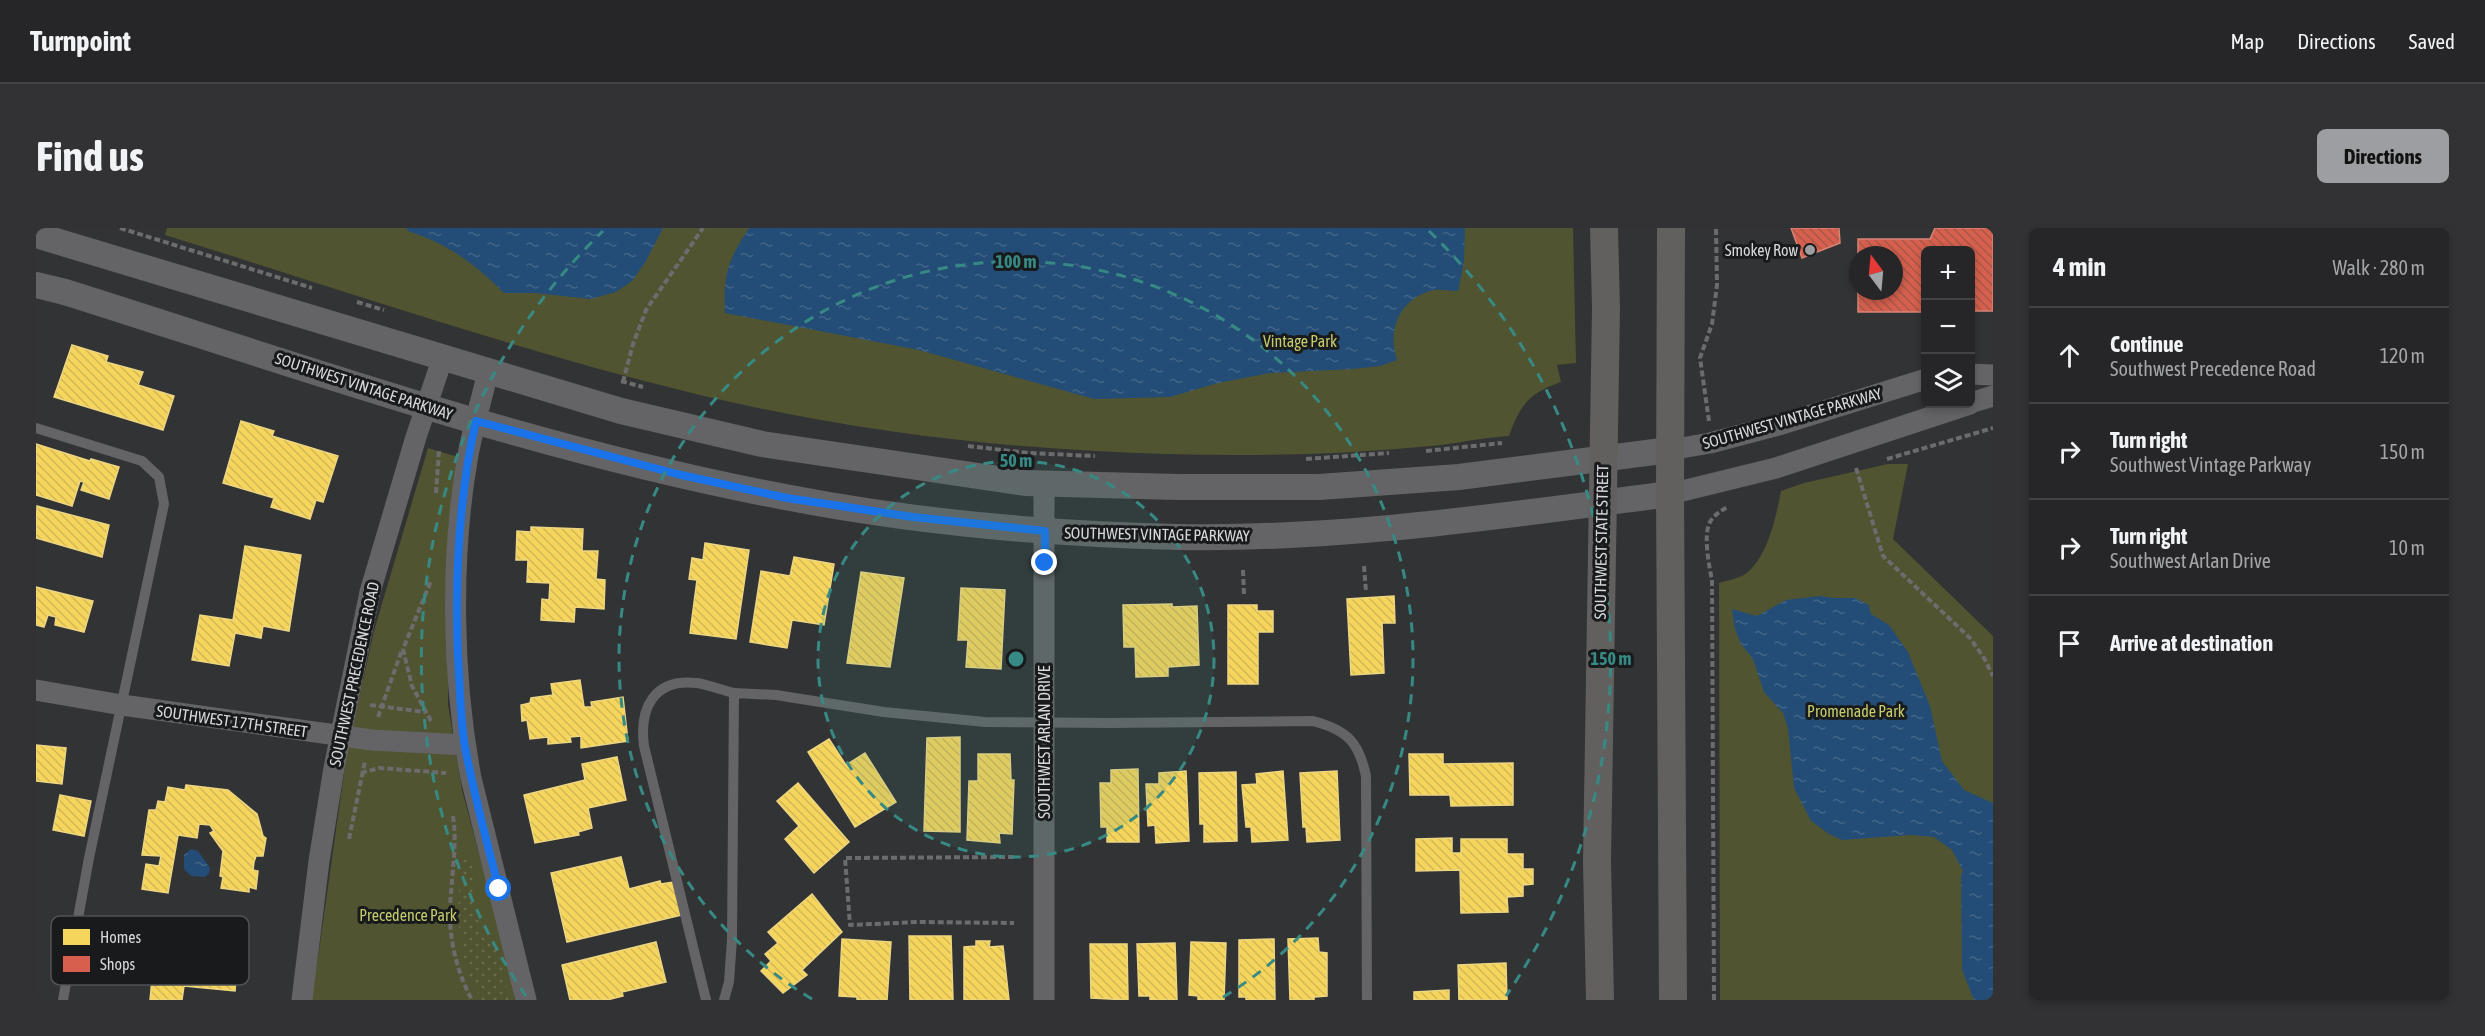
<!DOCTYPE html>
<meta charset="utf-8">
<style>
body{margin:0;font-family:"Asap Condensed",sans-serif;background:#323234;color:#f1f3f6}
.controls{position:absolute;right:18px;top:18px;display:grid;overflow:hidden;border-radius:9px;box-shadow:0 3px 9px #0003}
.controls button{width:54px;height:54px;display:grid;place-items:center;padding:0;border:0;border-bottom:2px solid #424345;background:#262628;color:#f1f3f6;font:30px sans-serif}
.compass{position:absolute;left:1813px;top:18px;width:54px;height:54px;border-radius:50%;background:#262628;box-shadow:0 3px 9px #0003;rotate:344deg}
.stop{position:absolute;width:18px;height:18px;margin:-14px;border:4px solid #1a73e8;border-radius:50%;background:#fff}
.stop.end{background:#1a73e8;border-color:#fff;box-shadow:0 2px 6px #0008}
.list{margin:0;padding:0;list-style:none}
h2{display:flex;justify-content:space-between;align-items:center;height:78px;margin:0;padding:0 24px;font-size:26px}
h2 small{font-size:20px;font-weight:400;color:#a4a5a8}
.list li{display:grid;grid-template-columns:39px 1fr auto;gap:18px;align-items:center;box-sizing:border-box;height:96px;padding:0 24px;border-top:2px solid #424345}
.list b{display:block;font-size:22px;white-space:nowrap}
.list p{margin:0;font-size:20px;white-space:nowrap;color:#a4a5a8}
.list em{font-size:20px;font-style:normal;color:#a4a5a8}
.icon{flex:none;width:33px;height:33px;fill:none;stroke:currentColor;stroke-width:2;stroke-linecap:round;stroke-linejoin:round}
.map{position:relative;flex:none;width:1957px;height:772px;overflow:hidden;border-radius:9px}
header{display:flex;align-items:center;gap:36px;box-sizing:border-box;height:84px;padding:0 30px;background:#262628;border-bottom:2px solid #424345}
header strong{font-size:28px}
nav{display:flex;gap:33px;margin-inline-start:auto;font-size:21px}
.intro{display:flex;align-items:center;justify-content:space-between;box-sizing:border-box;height:144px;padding:0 36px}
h1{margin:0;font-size:42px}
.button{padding:15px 27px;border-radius:9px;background:#9d9ea1;color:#111;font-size:21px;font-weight:700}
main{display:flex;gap:36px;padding:0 36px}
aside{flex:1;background:#262628;border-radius:9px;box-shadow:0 3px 9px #0003}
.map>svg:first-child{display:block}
</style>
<header>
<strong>Turnpoint</strong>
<nav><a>Map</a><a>Directions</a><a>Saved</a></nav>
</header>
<div class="intro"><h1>Find us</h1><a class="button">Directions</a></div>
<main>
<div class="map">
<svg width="1957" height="772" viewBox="0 0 1957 772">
<defs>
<pattern id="garden-dots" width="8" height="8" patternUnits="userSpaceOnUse" patternTransform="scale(1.5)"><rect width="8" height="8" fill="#515430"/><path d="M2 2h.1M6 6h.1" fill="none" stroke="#696c4d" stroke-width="1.8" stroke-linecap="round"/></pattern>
<pattern id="water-ripples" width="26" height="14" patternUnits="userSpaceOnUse" patternTransform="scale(1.5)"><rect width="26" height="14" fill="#234c76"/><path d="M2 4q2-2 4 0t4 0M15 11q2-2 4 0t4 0" fill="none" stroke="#426589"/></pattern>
<pattern id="homes-back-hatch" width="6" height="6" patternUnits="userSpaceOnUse" patternTransform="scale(1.5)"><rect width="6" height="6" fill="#f6d55c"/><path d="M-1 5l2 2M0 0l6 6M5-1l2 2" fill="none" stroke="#d2b757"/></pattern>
<pattern id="shops-back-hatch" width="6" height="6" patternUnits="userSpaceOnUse" patternTransform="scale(1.5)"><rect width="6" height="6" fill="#d6604d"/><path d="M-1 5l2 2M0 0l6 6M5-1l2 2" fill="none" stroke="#a9574a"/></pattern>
</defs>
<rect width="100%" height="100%" fill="#323335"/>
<g fill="#515430">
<path d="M131,0H1537L1540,135L1521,137L1525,154C1493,165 1484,177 1473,208C1443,210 1414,217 1384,219C1276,229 1168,229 1060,223C921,216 779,196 644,162C470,119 300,60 129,7Z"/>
<polygon points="392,220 422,229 412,301 412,476 426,562 469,724 479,772 276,772 311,524 338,403"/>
<path d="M1852,236H1872L1857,311L1957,408V772H1684L1683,355C1690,353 1699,351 1706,348C1731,334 1740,289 1745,263L1768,255Z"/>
</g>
<path fill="url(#garden-dots)" d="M426,626C447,640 434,666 439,687L465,731L473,772H446C425,739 421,699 423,661H426V650H425Z"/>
<g fill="url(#water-ripples)">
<path d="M370,0H627L610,33L596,53L580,64L555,71L498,65H468C438,35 412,16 372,3Z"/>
<path d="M713,0H1429L1428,34L1422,63C1414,63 1402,60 1394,63C1363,72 1351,103 1361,132L1344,138L1317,141L1234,145L1182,155L1134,169L1058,171L883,122L689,85C687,45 692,33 713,0Z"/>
<polygon points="1784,368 1798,370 1819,370 1833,377 1835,386 1853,397 1872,424 1894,478 1906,533 1928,562 1957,575 1957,772 1938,772 1926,742 1925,648 1927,643 1916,622 1898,609 1875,607 1806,612 1793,606 1775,593 1758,560 1752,500 1747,485 1728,464 1717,431 1705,416 1699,401 1696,381 1721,388 1750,372"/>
<polygon points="155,621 162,623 174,640 173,645 169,649 155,648 148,641 148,627"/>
</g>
<g fill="url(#homes-back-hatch)" stroke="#edd682" stroke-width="1.5">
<polygon points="36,117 72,128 70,134 107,144 102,157 138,168 127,202 18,169"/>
<polygon points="205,193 238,203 236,208 302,228 287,274 280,272 274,291 235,279 238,270 187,255"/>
<polygon points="0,216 54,233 55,231 83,239 73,271 45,262 48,254 44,253 36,278 0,267"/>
<polygon points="1,278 73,297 66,329 0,310"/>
<polygon points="495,299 547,301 546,323 562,323 560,351 569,352 568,381 539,379 538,394 505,392 506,371 513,372 514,355 491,354 492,332 480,332 481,303 495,304"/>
<polygon points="669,315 713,322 700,411 654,405 661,352 653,351 656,330 667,332"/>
<polygon points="209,318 265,327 253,403 227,398 225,410 199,405 193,438 156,432 164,387 197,392"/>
<polygon points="758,329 798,336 788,397 756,392 751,420 714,414 725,343 754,348"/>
<polygon points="825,344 868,350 854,439 811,435"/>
<polygon points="0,359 57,373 48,404 19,397 20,389 12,387 8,399 0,397"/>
<polygon points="925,360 969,362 965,441 930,439 932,412 922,412"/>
<polygon points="1358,368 1359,395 1346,395 1348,445 1315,447 1311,371"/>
<polygon points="1136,376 1136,379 1161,378 1163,437 1132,439 1132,448 1100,449 1099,419 1088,419 1087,377"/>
<polygon points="1192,377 1221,377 1221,383 1237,383 1237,404 1222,404 1222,456 1192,456"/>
<polygon points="544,452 548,479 556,479 555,474 587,469 592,513 545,520 545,508 534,509 535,514 512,516 512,509 494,511 491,492 486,493 485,477 494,475 495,470 517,467 515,456"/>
<polygon points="924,509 924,604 888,603 891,510"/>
<polygon points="793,511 810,537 829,525 860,574 819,599 772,524"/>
<polygon points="0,517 30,520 26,556 0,553"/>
<polygon points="942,526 974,526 975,552 978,552 976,606 963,605 964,615 931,612 933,553 942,553"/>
<polygon points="1373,526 1407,526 1407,536 1477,535 1477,577 1415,578 1414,567 1374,567"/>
<polygon points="581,529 590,572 552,580 556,600 542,604 543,607 499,615 488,567 549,552 546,536"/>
<polygon points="1102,541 1103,614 1071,614 1071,599 1065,599 1064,555 1075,555 1075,542"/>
<polygon points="1150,543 1153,613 1120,615 1119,597 1112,598 1110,556 1123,556 1123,545"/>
<polygon points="1247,543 1252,612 1216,614 1215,599 1210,599 1206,557 1221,556 1220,546"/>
<polygon points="1301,543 1304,612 1271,614 1270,599 1267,599 1264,545"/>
<polygon points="1200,544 1201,613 1168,614 1168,596 1164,596 1163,545"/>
<polygon points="762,555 813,614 778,645 749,611 763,598 741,573"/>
<polygon points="150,557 192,562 221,586 227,608 230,610 227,628 220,628 218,634 217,642 222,643 220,661 213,659 213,664 185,660 187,649 184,648 187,623 174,605 178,603 174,597 163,596 161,610 142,607 132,665 106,661 110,636 123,638 125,628 106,627 113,582 120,582 122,573 129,574 132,559 149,562"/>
<polygon points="24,567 55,573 48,608 17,602"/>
<polygon points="1416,610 1416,625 1425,625 1425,611 1471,611 1471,626 1487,626 1487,641 1497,641 1497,656 1487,657 1487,668 1471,669 1472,684 1425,685 1424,642 1380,643 1380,611"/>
<polygon points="585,629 593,661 624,653 625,656 637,654 646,687 531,714 515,645"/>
<polygon points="776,666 806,704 766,742 771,747 747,765 725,743 735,733 729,726 742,715 732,704"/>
<polygon points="139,701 195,706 194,720 203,720 199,763 148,758 146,772 114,772 118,730 135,732"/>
<polygon points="873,708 915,708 917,772 874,772"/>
<polygon points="1282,710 1283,724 1291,725 1291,768 1278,769 1278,772 1254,772 1252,711"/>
<polygon points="806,711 855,714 851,772 821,772 821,769 803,768"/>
<polygon points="1238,711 1239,772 1210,772 1210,769 1203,769 1203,712"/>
<polygon points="940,713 954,713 953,719 967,718 973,772 928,772 928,719 940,718"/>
<polygon points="620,714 630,754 586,764 587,768 571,772 534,772 526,737"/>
<polygon points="1155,714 1190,715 1188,772 1162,772 1162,768 1153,767"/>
<polygon points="1139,715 1141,772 1114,772 1114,768 1103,768 1101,716"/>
<polygon points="1054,716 1091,716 1092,772 1055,770"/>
<polygon points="1470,735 1471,772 1423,772 1422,737"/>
<polygon points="1413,762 1413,772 1378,772 1378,764"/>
</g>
<g fill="url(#shops-back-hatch)" stroke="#d68478" stroke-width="1.5" fill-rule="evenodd">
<polygon points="1755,0 1803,0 1804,15 1766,30"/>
<path d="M1899,0H1957V83H1934V22H1890V84H1822V11H1894ZM1822,27H1858V63H1822Z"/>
</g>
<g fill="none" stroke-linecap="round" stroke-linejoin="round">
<g stroke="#6c6c6e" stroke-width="4" stroke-dasharray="6 3" stroke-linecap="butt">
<polyline points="84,0 276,60"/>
<polyline points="321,74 348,82"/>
<polyline points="585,153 607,159"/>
<polyline points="587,154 597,116 610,82 667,0"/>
<polyline points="1673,193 1664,130 1676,96 1681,57 1680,0"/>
<polyline points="932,218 992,225 1059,228"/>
<polyline points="1390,223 1466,215"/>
<polyline points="1270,231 1353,225"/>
<polyline points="1851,231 1957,200"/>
<polyline points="1820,240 1847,328 1934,410 1948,430 1957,448"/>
<polyline points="400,265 403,222"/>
<polyline points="1328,338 1330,363"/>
<polyline points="1207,342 1208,367"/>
<polyline points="334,477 389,484"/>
<polyline points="342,489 366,422"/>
<polyline points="395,493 376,458 367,421 395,353"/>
<polyline points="325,545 343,540 410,545"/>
<path d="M417,588C422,621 414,654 414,686C414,716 422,746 436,772"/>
<polyline points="313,611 329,533"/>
<polyline points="978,629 809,630 814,697 883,694 978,695"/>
<path d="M1678,772L1676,352C1673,338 1667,306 1674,294C1679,286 1685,283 1693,278"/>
</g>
<g stroke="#646466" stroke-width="10">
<polyline points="0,200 106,233 123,249 128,276 53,630 27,772"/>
<path d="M670,772L608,518C603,480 618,450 661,455C673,457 686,462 698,465"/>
<path d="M688,772L693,754L696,711L698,465L740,467L848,484L949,494L1074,495L1277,493C1311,502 1323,514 1330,548L1331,772"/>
</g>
<g stroke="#646466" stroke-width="21">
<path d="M452,143C446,171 437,199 432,227C414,328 416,450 435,550L490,772"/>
<polyline points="1934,146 1957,147"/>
<polyline points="1934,175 1957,168"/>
<polyline points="1634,222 1674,215 1746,196 1890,151"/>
<polyline points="1634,266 1740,240 1934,176"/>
<polyline points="0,462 86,477 336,512 429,517"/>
<polyline points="266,772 283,633 298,540 334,364 380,209 407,129"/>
<polyline points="1008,772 1008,256"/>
</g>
<g stroke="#646466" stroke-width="26">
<polyline points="0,7 585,183 726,216 989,255 1142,259 1283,259 1423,249 1634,222"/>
<path d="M0,57L29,64C267,139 504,223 749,269C878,294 1011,306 1142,309C1308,312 1470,287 1634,266"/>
</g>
<g stroke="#61605e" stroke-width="28">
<polyline points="1635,0 1634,266 1637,772"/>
<polyline points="1564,772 1561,634 1570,80 1568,0"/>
</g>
</g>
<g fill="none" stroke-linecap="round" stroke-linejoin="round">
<path stroke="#1a73e8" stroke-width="8" d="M463,661C451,614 438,567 429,519C424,489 424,458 422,428C419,349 422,271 440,193L641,246L751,270L877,289L1009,303V335"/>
</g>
<circle cx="980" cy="431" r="198" fill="#378a84" fill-opacity=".12"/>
<g fill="none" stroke="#378a84" stroke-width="3" stroke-dasharray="10 8">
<circle cx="980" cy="431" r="198"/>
<path d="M776 771A397 397 0 1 1 1184 771"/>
<path d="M490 768A595 595 0 0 1 567 3M1393 3A595 595 0 0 1 1470 768"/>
</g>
<circle fill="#9d9ea1" stroke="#191a1c" stroke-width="2" cx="1774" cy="22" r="6"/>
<g text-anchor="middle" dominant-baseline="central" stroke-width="6" stroke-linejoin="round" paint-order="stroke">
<g font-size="16" fill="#d7d8db" stroke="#191a1c" text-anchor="end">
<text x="1762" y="22">Smokey Row</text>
</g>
<g font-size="16" fill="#c5cc6c" stroke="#191a1c">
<text x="1264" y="113">Vintage Park</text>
<text x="1820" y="483">Promenade Park</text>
<text x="372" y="687">Precedence Park</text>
</g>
<g font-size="16" fill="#d7d8db" stroke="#191a1c">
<text transform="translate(328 158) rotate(18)">SOUTHWEST VINTAGE PARKWAY</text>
<text transform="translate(1756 190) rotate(-16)">SOUTHWEST VINTAGE PARKWAY</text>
<text transform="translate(1121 306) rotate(1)">SOUTHWEST VINTAGE PARKWAY</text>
<text transform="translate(1565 314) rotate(-89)">SOUTHWEST STATE STREET</text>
<text transform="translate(318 446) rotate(-78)">SOUTHWEST PRECEDENCE ROAD</text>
<text transform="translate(196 493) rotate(8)">SOUTHWEST 17TH STREET</text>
<text transform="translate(1008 514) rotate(-90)">SOUTHWEST ARLAN DRIVE</text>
</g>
</g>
<rect x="15" y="688" width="198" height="69" rx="9" fill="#191a1c" stroke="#525355" stroke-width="1.5"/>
<rect x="27" y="701" width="27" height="16" fill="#f6d55c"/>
<rect x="27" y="728" width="27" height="16" fill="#d6604d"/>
<g font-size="16" fill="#d7d8db">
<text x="64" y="715">Homes</text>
<text x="64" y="742">Shops</text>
</g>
<circle cx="980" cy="431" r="9" fill="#378a84" stroke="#191a1c" stroke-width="3"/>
<g font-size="18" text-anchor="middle" font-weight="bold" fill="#378a84" stroke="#191a1c" stroke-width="6" stroke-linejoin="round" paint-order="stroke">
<text x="980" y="40">100 m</text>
<text x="980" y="239">50 m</text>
<text x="1575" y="437">150 m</text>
</g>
</svg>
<div class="controls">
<button>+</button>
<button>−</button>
<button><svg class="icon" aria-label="layers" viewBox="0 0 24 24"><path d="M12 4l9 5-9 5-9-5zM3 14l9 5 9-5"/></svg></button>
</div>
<svg class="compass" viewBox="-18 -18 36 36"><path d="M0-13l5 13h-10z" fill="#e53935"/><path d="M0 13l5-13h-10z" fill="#a4a5a8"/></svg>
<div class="stop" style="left:463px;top:661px"></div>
<div class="stop end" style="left:1009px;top:335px"></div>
</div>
<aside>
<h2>4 min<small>Walk · 280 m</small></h2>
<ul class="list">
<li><svg class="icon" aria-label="ahead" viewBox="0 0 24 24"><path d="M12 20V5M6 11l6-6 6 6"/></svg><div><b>Continue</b><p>Southwest Precedence Road</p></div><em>120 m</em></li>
<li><svg class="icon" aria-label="right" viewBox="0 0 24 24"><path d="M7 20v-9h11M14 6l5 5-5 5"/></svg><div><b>Turn right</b><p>Southwest Vintage Parkway</p></div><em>150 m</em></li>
<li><svg class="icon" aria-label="right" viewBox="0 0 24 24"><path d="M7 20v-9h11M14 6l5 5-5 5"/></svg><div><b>Turn right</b><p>Southwest Arlan Drive</p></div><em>10 m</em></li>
<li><svg class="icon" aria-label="arrive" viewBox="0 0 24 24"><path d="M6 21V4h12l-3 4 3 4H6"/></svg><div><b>Arrive at destination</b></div></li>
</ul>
</aside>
</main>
